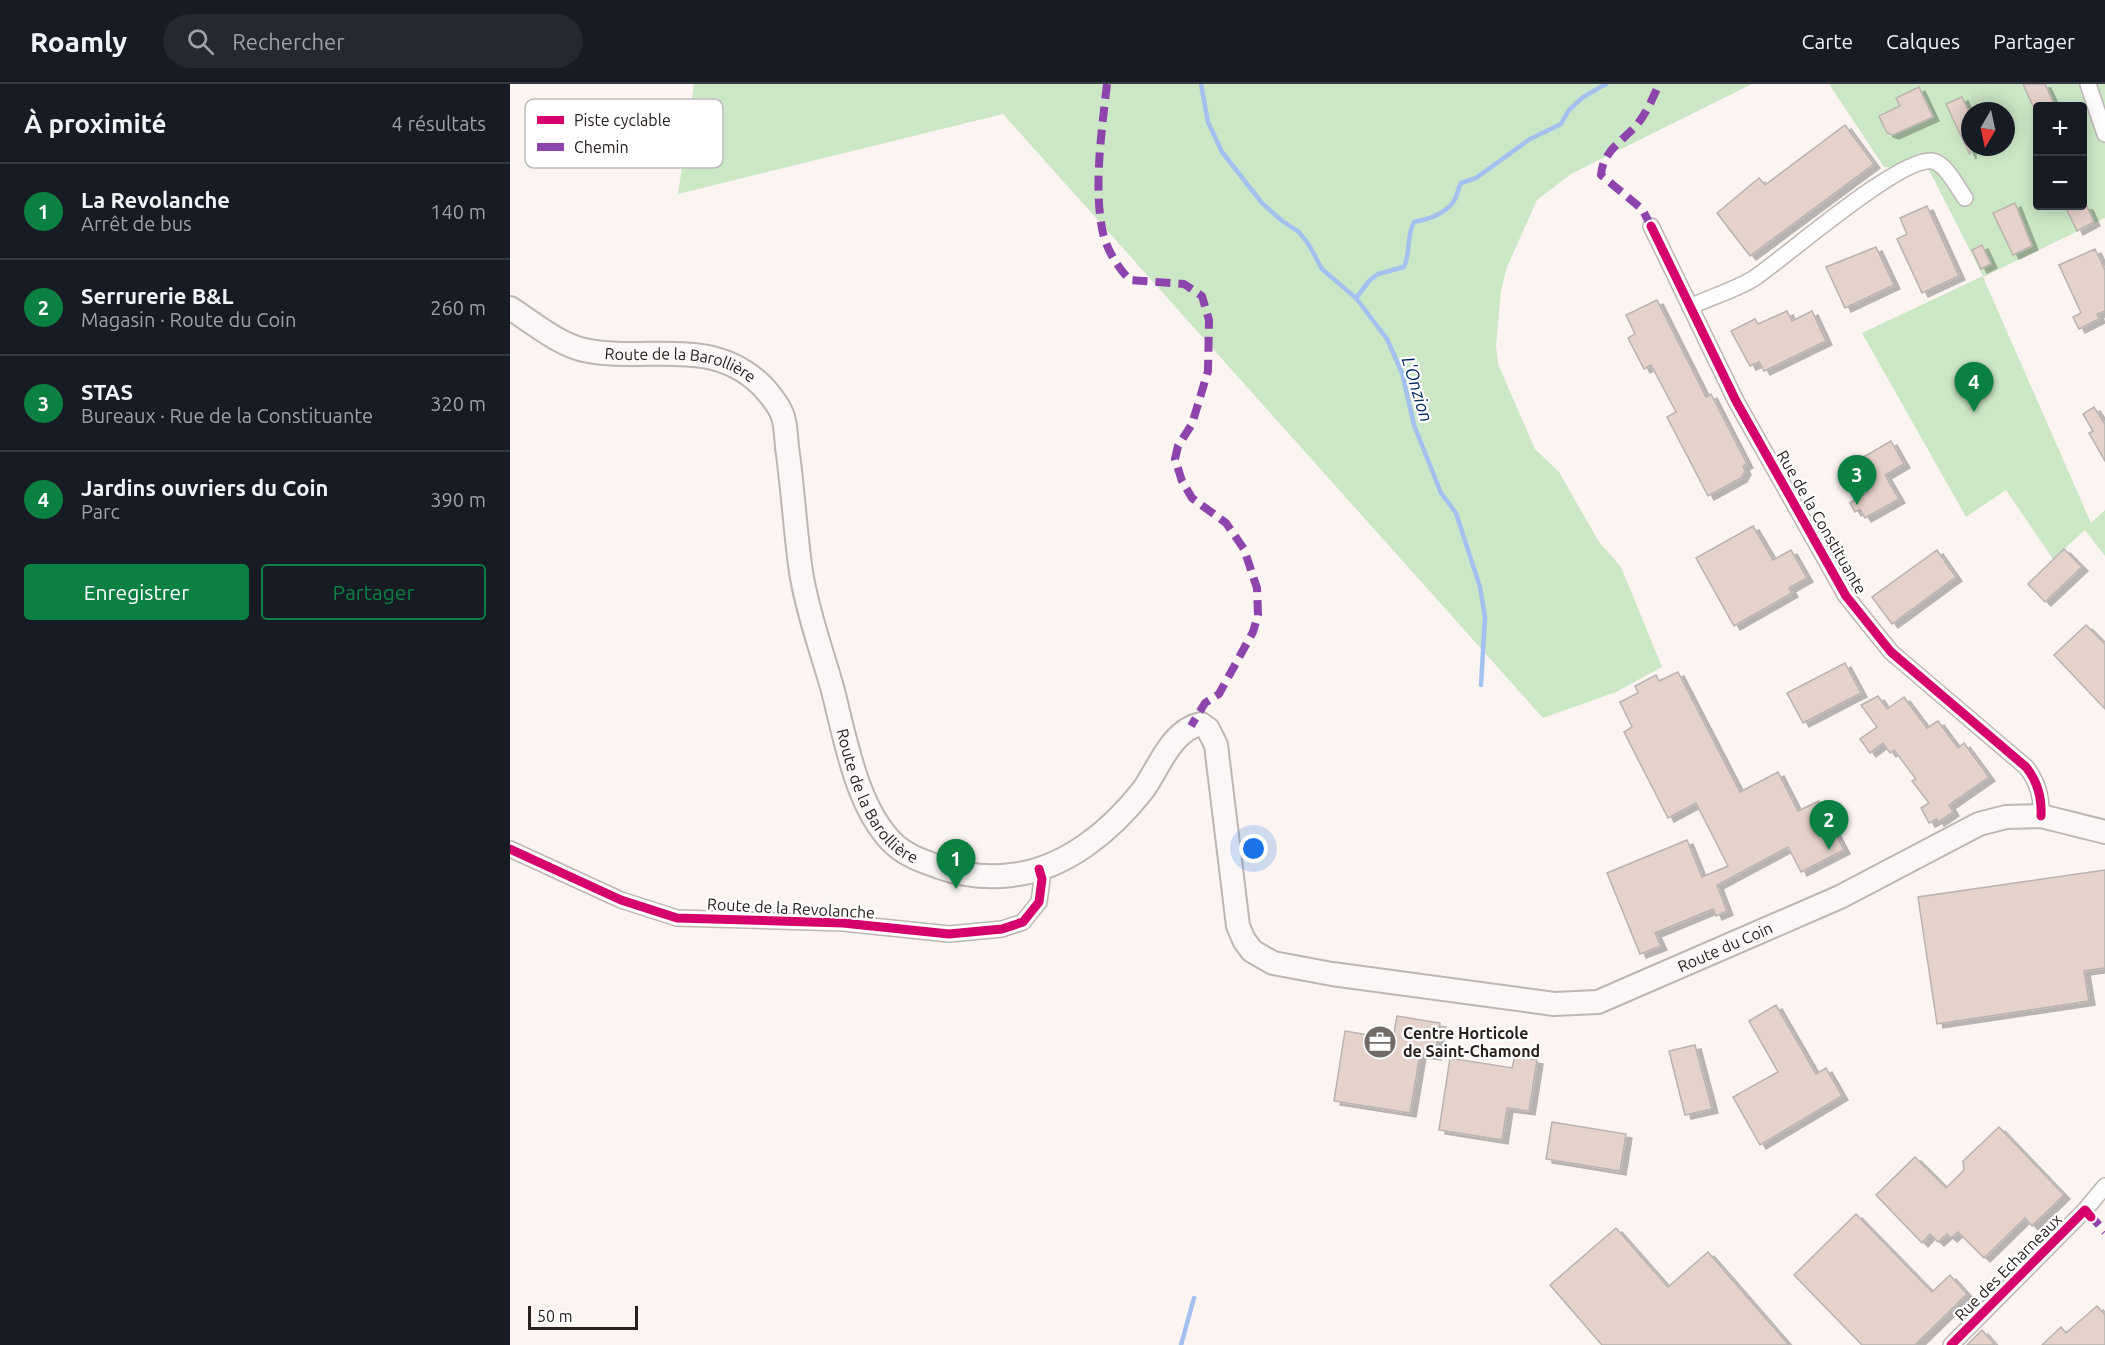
<!DOCTYPE html>
<html lang="fr">
<meta charset="utf-8">
<style>
body{margin:0;font-family:Ubuntu,sans-serif;background:#242831;color:#f1f3f6}
.controls{position:absolute;right:18px;top:18px;display:grid;overflow:hidden;border-radius:6px;box-shadow:0 3px 15px #0003}
.controls button{width:54px;height:54px;display:grid;place-items:center;padding:0;border:0;border-bottom:2px solid #363941;background:#171b24;color:#f1f3f6;font:30px sans-serif}
.compass{position:absolute;left:1451px;top:18px;width:54px;height:54px;border-radius:50%;background:#171b24;box-shadow:0 3px 15px #0003;rotate:189deg}
.scale{position:absolute;left:18px;bottom:15px;width:110px;box-sizing:border-box;padding-left:6px;border:3px solid #28201d;border-top:0;font-size:16px;line-height:21px;white-space:nowrap;color:#28201d;-webkit-text-stroke:4px #fff;paint-order:stroke}
.you{position:absolute;left:744px;top:765px;width:21px;height:21px;margin:-15px;border:4px solid #fff;border-radius:50%;background:#1a73e8;box-shadow:0 0 0 9px #1a73e833}
.badge{display:grid;place-items:center;width:39px;height:39px;border-radius:50%;background:#0b8043;color:#fff;font-size:20px;font-weight:700}
.pin{position:absolute;translate:-50% -50px;filter:drop-shadow(0 2px 3px #0008)}
.pin::after{content:'';position:absolute;top:32px;width:21px;height:18px;background:inherit;clip-path:polygon(0 0,100% 0,50% 100%)}
.list{margin:0;padding:0;list-style:none}
h2{display:flex;justify-content:space-between;align-items:center;height:78px;margin:0;padding:0 24px;font-size:26px}
h2 small{font-size:20px;font-weight:400;color:#9ea1a6}
.list li{display:grid;grid-template-columns:39px 1fr auto;gap:18px;align-items:center;box-sizing:border-box;height:96px;padding:0 24px;border-top:2px solid #363941}
.list b{display:block;font-size:22px;white-space:nowrap}
.list p{margin:0;font-size:20px;white-space:nowrap;color:#9ea1a6}
.list em{font-size:20px;font-style:normal;color:#9ea1a6}
.actions{display:flex;gap:12px;padding:18px 24px}
.actions a{flex:1;padding:14px 0;border:2px solid #0b8043;border-radius:6px;text-align:center;font-size:21px;color:#0b8043}
.actions .main{background:#0b8043;color:#fff}
.icon{flex:none;width:33px;height:33px;fill:none;stroke:currentColor;stroke-width:2;stroke-linecap:round;stroke-linejoin:round}
.map{position:relative;flex:none;width:1595px;height:1261px;overflow:hidden}
header{display:flex;align-items:center;gap:36px;box-sizing:border-box;height:84px;padding:0 30px;background:#171b24;border-bottom:2px solid #363941}
header strong{font-size:28px}
nav{display:flex;gap:33px;margin-inline-start:auto;font-size:21px}
.search{width:420px;height:54px;background:#242831;display:flex;align-items:center;gap:15px;box-sizing:border-box;padding:0 21px;border-radius:33px;color:#9ea1a6;font-size:22px}
main{display:flex}
aside{flex:1;background:#171b24}
.map>svg:first-child{display:block}
</style>
<header>
<strong>Roamly</strong>
<div class="search"><svg class="icon" aria-label="search" viewBox="0 0 24 24"><circle cx="10" cy="10" r="6"/><path d="M15 15l6 6"/></svg>Rechercher</div>
<nav><a>Carte</a><a>Calques</a><a>Partager</a></nav>
</header>
<main>
<aside>
<h2>À proximité<small>4 résultats</small></h2>
<ul class="list">
<li><span class="badge">1</span><div><b>La Revolanche</b><p>Arrêt de bus</p></div><em>140 m</em></li>
<li><span class="badge">2</span><div><b>Serrurerie B&amp;L</b><p>Magasin · Route du Coin</p></div><em>260 m</em></li>
<li><span class="badge">3</span><div><b>STAS</b><p>Bureaux · Rue de la Constituante</p></div><em>320 m</em></li>
<li><span class="badge">4</span><div><b>Jardins ouvriers du Coin</b><p>Parc</p></div><em>390 m</em></li>
</ul>
<div class="actions"><a class="main">Enregistrer</a><a>Partager</a></div>
</aside>
<div class="map">
<svg width="1595" height="1261" viewBox="0 0 1595 1261">
<defs>
<filter id="shadow"><feDropShadow dx="6" dy="4" stdDeviation="0" flood-color="#0004"/></filter>
</defs>
<rect width="100%" height="100%" fill="#fbf4f1"/>
<g fill="#cce7c6" fill-rule="evenodd">
<polygon points="184,0 1242,0 1061,90 1027,116 997,183 991,207 986,262 988,280 1025,365 1049,388 1089,458 1111,483 1152,583 1106,608 1033,634 493,30 168,110"/>
<path d="M1319,0H1595V134L1473,193L1581,439L1595,426V472L1575,446L1543,475L1496,406L1456,433L1352,249L1473,192L1419,86L1374,83ZM1528,22H1572V122H1528ZM1460,27H1496V63H1460Z"/>
</g>
<g fill="none" stroke-linecap="round" stroke-linejoin="round">
<g stroke="#a4c0ee" stroke-width="4.5">
<polyline points="691,0 698,38 712,68 752,119 771,136 789,148 799,161 812,185 846,214 877,255 892,289 904,341 931,409 946,429 970,503 975,533 971,601"/>
<path d="M846,214L860,196L868,190L894,183C901,168 896,153 904,138C920,135 939,129 946,113C948,108 948,104 951,99L966,94L1020,55L1051,40L1059,26L1073,13L1096,0"/>
<polyline points="671,1261 684,1214"/>
</g>
</g>
<g fill="#e5d2ca" stroke="#b9b2af" stroke-width="1.5" filter="url(#shadow)">
<polygon points="1513,0 1535,0 1545,22 1523,22"/>
<polygon points="1409,3 1423,33 1383,51 1377,49 1369,32 1390,22 1386,14"/>
<polygon points="1452,13 1460,30 1460,71 1436,20"/>
<polygon points="1335,41 1364,80 1240,172 1207,129 1249,94 1255,101"/>
<polygon points="1505,119 1522,162 1503,171 1483,129"/>
<polygon points="1417,122 1449,192 1412,209 1387,155 1397,150 1390,134"/>
<polygon points="1555,122 1577,122 1584,138 1567,147"/>
<polygon points="1472,161 1481,180 1471,185 1462,166"/>
<polygon points="1366,163 1384,201 1335,224 1316,183"/>
<polygon points="1585,165 1595,186 1595,227 1587,230 1589,235 1569,245 1563,233 1571,229 1549,181"/>
<polygon points="1147,216 1196,313 1201,310 1237,380 1233,382 1235,387 1231,394 1198,412 1157,333 1166,328 1141,281 1134,285 1118,254 1125,250 1116,231"/>
<polygon points="1277,227 1282,237 1302,227 1316,257 1254,287 1249,278 1240,282 1221,247 1245,235 1248,240"/>
<polygon points="1584,323 1595,340 1595,377 1579,349 1583,347 1573,330"/>
<polygon points="1381,357 1394,380 1375,391 1389,415 1355,434 1350,425 1345,428 1340,419 1358,408 1343,379"/>
<polygon points="1243,442 1263,476 1281,466 1297,494 1279,504 1282,509 1224,542 1186,474"/>
<polygon points="1554,465 1572,483 1535,518 1518,500"/>
<polygon points="1427,466 1446,493 1382,540 1362,513"/>
<polygon points="1576,541 1595,560 1595,625 1544,571"/>
<polygon points="1335,579 1351,609 1293,639 1277,609"/>
<polygon points="1168,588 1230,708 1268,688 1288,727 1309,717 1334,766 1291,788 1278,763 1207,801 1217,827 1206,832 1203,825 1145,849 1151,862 1130,870 1097,789 1177,756 1192,793 1218,782 1186,719 1158,734 1114,648 1122,643 1110,618 1128,609 1125,602 1146,591 1149,597"/>
<polygon points="1368,612 1377,625 1394,613 1417,644 1428,637 1448,664 1454,659 1479,693 1439,721 1443,728 1428,738 1427,735 1419,739 1411,724 1419,719 1402,697 1406,695 1384,666 1380,669 1373,659 1360,669 1350,655 1367,643 1351,621"/>
<polygon points="1595,786 1595,884 1574,887 1579,917 1427,940 1408,813"/>
<polygon points="1266,921 1306,990 1316,984 1332,1012 1250,1061 1223,1013 1268,988 1239,937"/>
<polygon points="887,932 930,939 925,972 910,970 900,1029 824,1017 835,947 883,955"/>
<polygon points="1185,961 1202,1025 1175,1031 1159,967"/>
<polygon points="1005,972 1027,976 1019,1027 997,1024 992,1056 929,1046 940,974 1002,984"/>
<polygon points="1042,1038 1116,1050 1110,1087 1036,1075"/>
<polygon points="1489,1043 1554,1111 1522,1142 1515,1134 1474,1174 1448,1148 1441,1154 1437,1150 1428,1158 1420,1150 1412,1159 1366,1111 1405,1073 1436,1104 1454,1086 1453,1077"/>
<polygon points="1346,1130 1422,1208 1440,1191 1457,1210 1405,1261 1352,1261 1284,1191"/>
<polygon points="1106,1144 1158,1203 1198,1168 1279,1261 1092,1261 1040,1201"/>
<polygon points="1587,1222 1595,1231 1595,1261 1532,1261 1551,1243 1556,1249"/>
<polygon points="1472,1246 1485,1261 1457,1261"/>
</g>
<g fill="none" stroke-linecap="round" stroke-linejoin="round">
<defs>
<g id="minor">
<polyline points="1578,0 1595,50"/>
<path d="M1141,142L1226,317L1336,512L1381,568L1516,683C1528,698 1532,713 1531,732"/>
<path d="M1180,223C1200,213 1223,207 1243,195C1276,173 1389,73 1422,77C1436,79 1447,103 1455,114"/>
<polyline points="0,765 111,816 167,834 333,839 439,850 492,845 513,838 529,818 532,795 529,785"/>
<polyline points="1441,1261 1575,1126 1595,1102"/>
</g>
<g id="secondary">
<path id="s1" d="M0,224C22,238 48,260 74,266C134,279 197,252 248,298C256,305 268,320 272,330C276,339 276,353 277,363C283,405 285,446 291,488C297,526 311,565 322,603C335,652 346,724 384,760C397,772 413,777 429,783C452,791 479,794 502,791C555,785 601,747 633,706C649,684 661,646 691,640L698,645L706,661L728,842L734,856L742,867L763,879L822,890L1044,920L1088,918L1330,813L1469,740L1496,733L1531,732L1595,748"/>
</g>
</defs>
<use href="#minor" stroke="#bdb6b3" stroke-width="18"/>
<use href="#secondary" stroke="#bdb6b3" stroke-width="26"/>
<use href="#minor" stroke="#fefdfd" stroke-width="15"/>
<use href="#secondary" stroke="#fbf7f7" stroke-width="22"/>
<g stroke="#8e44ad" stroke-width="8" stroke-dasharray="15 8" stroke-linecap="butt">
<path d="M597,0C592,44 583,105 593,149C597,166 608,184 620,196L674,200L692,212L699,236L698,287L682,340L668,362L665,375L672,397L682,414L716,439L734,465L747,504L748,531L743,548L709,610L695,619L681,642"/>
<path d="M1141,142L1132,125L1091,91C1093,67 1111,58 1126,42C1136,30 1143,14 1149,0"/>
<polyline points="1579,1130 1595,1148"/>
</g>
<defs>
<g id="cycleway">
<path d="M1141,142L1226,317L1336,512L1381,568L1516,683C1528,698 1532,713 1531,732"/>
<polyline points="0,765 111,816 167,834 333,839 439,850 492,845 513,838 529,818 532,795 529,785"/>
<polyline points="1441,1261 1575,1126 1581,1133"/>
</g>
</defs>
<use href="#cycleway" stroke="#fff" stroke-width="13"/>
<use href="#cycleway" stroke="#d6006c" stroke-width="9"/>
</g>
<defs>
<symbol id="office-disc" viewBox="-11 -11 22 22"><circle r="9.5" fill="#726a67" stroke="#fff"/><path d="M-6-3h4V-5.5h4V-3h4V5H-6ZM-1-4.5V-3h2v-1.5ZM-6 0V1H6V0Z" fill="#fff"/></symbol>
</defs>
<g fill-rule="evenodd">
<use href="#office-disc" x="851" y="939" width="38" height="38"/>
</g>
<g text-anchor="middle" dominant-baseline="central" stroke-width="4.5" stroke-linejoin="round" paint-order="stroke">
<g font-size="16" fill="#28201d" stroke="#fff">
<text stroke="none"><textPath href="#s1" startOffset="184">Route de la Barollière</textPath></text>
<text transform="translate(1312 438) rotate(60)">Rue de la Constituante</text>
<text stroke="none"><textPath href="#s1" startOffset="706">Route de la Barollière</textPath></text>
<text transform="translate(281 824) rotate(3)">Route de la Revolanche</text>
<text stroke="none"><textPath href="#s1" startOffset="1860">Route du Coin</textPath></text>
<text transform="translate(1498 1183) rotate(-45)">Rue des Echarneaux</text>
</g>
<g font-size="16" font-weight="bold" fill="#28201d" stroke="#fff" text-anchor="start">
<text x="893" y="949">Centre Horticole<tspan x="893" dy="18">de Saint-Chamond</tspan></text>
</g>
<g font-size="18" font-style="italic" fill="#012862" stroke="#fff">
<text transform="translate(908 305) rotate(73)">L'Onzion</text>
</g>
</g>
<rect x="15" y="15" width="198" height="69" rx="9" fill="#fff" stroke="#bebcbb" stroke-width="1.5"/>
<rect x="27" y="32" width="27" height="8" fill="#d6006c"/>
<rect x="27" y="59" width="27" height="8" fill="#8e44ad"/>
<g font-size="16" fill="#28201d">
<text x="64" y="42">Piste cyclable</text>
<text x="64" y="69">Chemin</text>
</g>
</svg>
<div class="controls">
<button>+</button>
<button>−</button>
</div>
<svg class="compass" viewBox="-18 -18 36 36"><path d="M0-13l5 13h-10z" fill="#e53935"/><path d="M0 13l5-13h-10z" fill="#9ea1a6"/></svg>
<div class="scale">50 m</div>
<div class="you"></div>
<div class="pin badge" style="left:446px;top:805px">1</div>
<div class="pin badge" style="left:1319px;top:766px">2</div>
<div class="pin badge" style="left:1347px;top:421px">3</div>
<div class="pin badge" style="left:1464px;top:328px">4</div>
</div>
</main>
